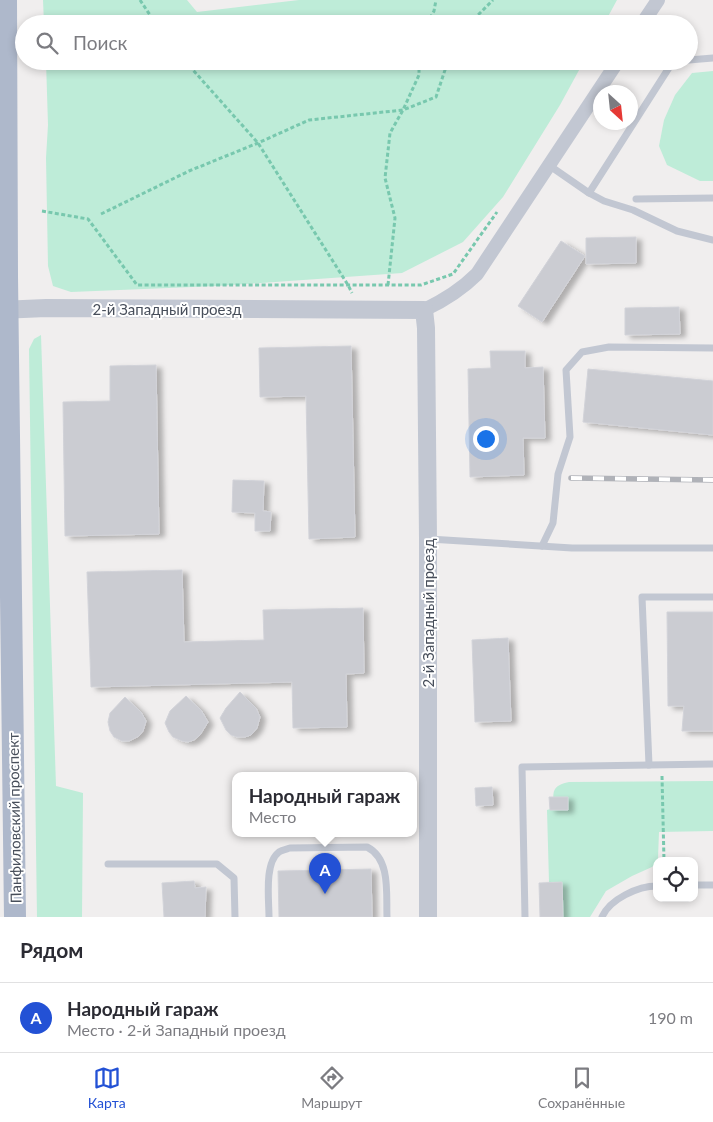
<!DOCTYPE html>
<html lang="ru">
<meta charset="utf-8">
<style>
body{margin:0;font-family:Lato,sans-serif;background:#f2f2f3;color:#2b2b33}
.controls{position:absolute;right:15px;bottom:15px;display:grid;overflow:hidden;border-radius:10px;box-shadow:0 2px 8px #0003}
.controls button{width:45px;height:45px;display:grid;place-items:center;padding:0;border:0;border-bottom:1px solid #e1e1e2;background:#fff;color:#2b2b33;font:25px sans-serif}
.compass{position:absolute;left:593px;top:85px;width:45px;height:45px;border-radius:50%;background:#fff;box-shadow:0 2px 8px #0003;rotate:153deg}
.you{position:absolute;left:485px;top:438px;width:18px;height:18px;margin:-12px;border:4px solid #fff;border-radius:50%;background:#1a73e8;box-shadow:0 0 0 8px #1a73e833}
.badge{display:grid;place-items:center;width:32px;height:32px;border-radius:50%;background:#2351d5;color:#fff;font-size:16px;font-weight:700}
.pin{position:absolute;translate:-50% -41px;filter:drop-shadow(0 1px 2px #0008)}
.pin::after{content:'';position:absolute;top:26px;width:18px;height:15px;background:inherit;clip-path:polygon(0 0,100% 0,50% 100%)}
.popup{position:absolute;left:232px;top:772px;width:185px;height:65px;box-sizing:border-box;display:grid;place-content:center;border-radius:10px;background:#fff;filter:drop-shadow(0 1px 4px #0005);font-size:16px;white-space:nowrap;color:#7c7c81}
.popup b{font-size:19px;color:#2b2b33}
.popup::after{content:'';position:absolute;left:50%;top:100%;margin-left:-10px;border:10px solid transparent;border-top-color:#fff}
.list{margin:0;padding:0;list-style:none}
h2{display:flex;justify-content:space-between;align-items:center;height:65px;margin:0;padding:0 20px;font-size:21px}
h2 small{font-size:16px;font-weight:400;color:#7c7c81}
.list li{display:grid;grid-template-columns:32px 1fr auto;gap:15px;align-items:center;box-sizing:border-box;height:70px;padding:0 20px;border-top:1px solid #e1e1e2}
.list b{display:block;font-size:19px;white-space:nowrap}
.list p{margin:0;font-size:16px;white-space:nowrap;color:#7c7c81}
.list em{font-size:16px;font-style:normal;color:#7c7c81}
.icon{flex:none;width:28px;height:28px;fill:none;stroke:currentColor;stroke-width:2;stroke-linecap:round;stroke-linejoin:round}
.map{position:relative;flex:none;width:713px;height:917px;overflow:hidden}
.search{position:absolute;background:#fff;box-shadow:0 2px 8px #0003;left:15px;right:15px;top:15px;height:55px;display:flex;align-items:center;gap:12px;box-sizing:border-box;padding:0 18px;border-radius:28px;color:#7c7c81;font-size:19px}
.sheet{height:135px;background:#fff}
nav{display:flex;justify-content:space-around;align-items:center;box-sizing:border-box;height:70px;border-top:1px solid #e1e1e2;background:#fff;font-size:14px;color:#7c7c81}
nav a{display:grid;justify-items:center;gap:2px}
nav .on{color:#2351d5}
.map>svg:first-child{display:block}
</style>
<div class="map">
<svg width="713" height="917" viewBox="0 0 713 917">
<defs>
<filter id="shadow"><feDropShadow dx="5.5" dy="3" stdDeviation="2.5" flood-color="#0004"/></filter>
</defs>
<rect width="100%" height="100%" fill="#f0eeee"/>
<g fill="#beecd8">
<polygon points="43,0 187,0 197,12 299,0 617,0 604,24 44,24"/>
<polygon points="46,61 584,61 560,105 503,197 463,242 402,273 217,286 71,292 53,286 48,266 46,158 48,125"/>
<polygon points="713,71 713,181 700,181 667,165 659,146 664,120 675,95 692,73"/>
<polygon points="41,335 56,786 83,793 82,917 37,917 29,349 34,339"/>
<path d="M713,781V831L659,832L658,858L656,863L652,867L632,876L606,891L590,917H563L562,882H549L547,810L554,808C553,792 551,786 569,782Z"/>
</g>
<g fill="#cbccd2" stroke="#d2d3d9" filter="url(#shadow)">
<polygon points="636,237 636,263 586,264 586,238"/>
<polygon points="561,241 585,256 542,322 518,306"/>
<polygon points="679,307 680,334 625,335 625,308"/>
<polygon points="351,346 355,537 309,539 306,396 260,397 259,348"/>
<polygon points="490,351 525,351 525,368 543,367 545,438 523,438 524,475 470,477 468,369 491,368"/>
<polygon points="156,365 159,534 65,536 63,402 110,401 110,366"/>
<polygon points="588,369 713,381 713,435 583,422"/>
<polygon points="233,480 264,481 263,511 271,512 270,531 255,531 255,513 232,512"/>
<polygon points="182,570 184,642 264,640 263,610 363,608 364,673 346,674 347,727 293,728 292,682 91,687 87,572"/>
<polygon points="667,612 713,612 713,731 682,731 684,706 668,706"/>
<polygon points="508,638 511,721 475,722 472,640"/>
<polygon points="240,692 256,708 260,717 257,728 251,735 245,737 237,737 231,735 226,730 220,718 226,708"/>
<polygon points="186,696 201,710 208,722 200,735 194,740 188,742 182,741 173,737 169,732 165,723 170,711"/>
<polygon points="125,697 141,712 146,721 143,731 139,736 129,741 122,741 114,737 110,731 108,722 110,713"/>
<polygon points="492,787 493,805 476,806 475,788"/>
<polygon points="549,797 568,797 568,810 550,810"/>
<polygon points="371,869 372,917 279,917 278,871"/>
<polygon points="194,881 195,888 206,887 205,917 164,917 162,883"/>
<polygon points="562,882 563,917 540,917 539,883"/>
</g>
<g fill="none" stroke-linecap="round" stroke-linejoin="round">
<g stroke="#78c8ae" stroke-width="3" stroke-dasharray="4 2.5" stroke-linecap="butt">
<polyline points="140,0 156,24"/>
<polyline points="427,24 434,11 436,0"/>
<polyline points="469,24 493,0"/>
<polyline points="185,61 258,143 348,285 352,293"/>
<polyline points="42,211 88,219 137,285 421,285 453,274 497,212"/>
<polyline points="101,214 189,171 258,143 309,120 403,110 436,97 448,61"/>
<polyline points="388,285 395,218 385,178 390,133 403,110 419,75 419,61"/>
<polyline points="662,776 664,861"/>
</g>
<g stroke="#c2c7d2" stroke-width="7">
<polyline points="689,60 713,58"/>
<polyline points="665,61 672,63 682,61"/>
<polyline points="550,166 589,193 604,201 633,210 677,231 713,240"/>
<polyline points="589,193 672,63"/>
<polyline points="636,199 713,198"/>
<polyline points="429,539 572,548 713,548"/>
<polyline points="542,546 553,523 558,474 570,437 566,370 582,352 609,347 713,348"/>
<polyline points="649,765 642,597 713,597"/>
<polyline points="108,864 217,864 234,878 235,917"/>
<polyline points="694,885 713,885"/>
<path d="M269,917C269,900 264,863 279,852C282,850 287,849 290,848L367,847C391,859 386,894 387,917"/>
<polyline points="525,917 522,767 713,764"/>
<path d="M602,917C610,899 638,886 657,886"/>
</g>
<g stroke="#c2c7d2" stroke-width="14">
<polyline points="642,24 658,0"/>
<path d="M424,310C445,300 461,290 477,274L618,61"/>
</g>
<polyline stroke="#c2c7d2" stroke-width="18" points="0,310 46,308 424,310 426,328 428,539 428,917"/>
<polyline stroke="#aeb8cb" stroke-width="22" points="6,0 7,276 15,917"/>
<defs>
<polyline id="rail" points="571,478 713,480"/>
</defs>
<use href="#rail" stroke="#b0b2b8" stroke-width="5.5"/>
<use href="#rail" stroke="#fff" stroke-width="4" stroke-dasharray="11" stroke-linecap="butt"/>
</g>
<g text-anchor="middle" dominant-baseline="central" stroke-width="4" stroke-linejoin="round" paint-order="stroke">
<g font-size="15" fill="#474e5a" stroke="#fff">
<text x="167" y="309">2-й Западный проезд</text>
<text transform="translate(428 613) rotate(-90)">2-й Западный проезд</text>
<text transform="translate(14 818) rotate(-91)">Панфиловский проспект</text>
</g>
</g>
</svg>
<div class="controls">
<button><svg class="icon" aria-label="locate" viewBox="0 0 24 24"><circle cx="12" cy="12" r="6"/><path d="M12 2v4M12 18v4M2 12h4M18 12h4"/></svg></button>
</div>
<svg class="compass" viewBox="-18 -18 36 36"><path d="M0-13l5 13h-10z" fill="#e53935"/><path d="M0 13l5-13h-10z" fill="#7c7c81"/></svg>
<div class="you"></div>
<div class="pin badge" style="left:325px;top:894px">A</div>
<div class="popup"><b>Народный гараж</b>Место</div>
<div class="search"><svg class="icon" aria-label="search" viewBox="0 0 24 24"><circle cx="10" cy="10" r="6"/><path d="M15 15l6 6"/></svg>Поиск</div>
</div>
<section class="sheet">
<h2>Рядом<small></small></h2>
<ul class="list">
<li><span class="badge">A</span><div><b>Народный гараж</b><p>Место · 2-й Западный проезд</p></div><em>190 m</em></li>
</ul>
</section>
<nav>
<a class="on"><svg class="icon" aria-label="map" viewBox="0 0 24 24"><path d="M3 6l6-2 6 2 6-2v14l-6 2-6-2-6 2zM9 4v14M15 6v14"/></svg>Карта</a>
<a><svg class="icon" aria-label="directions" viewBox="0 0 24 24"><path d="M12 3l9 9-9 9-9-9zM9 14v-3h6M13 9l2 2-2 2"/></svg>Маршрут</a>
<a><svg class="icon" aria-label="saved" viewBox="0 0 24 24"><path d="M7 4h10v16l-5-4-5 4z"/></svg>Сохранённые</a>
</nav>
